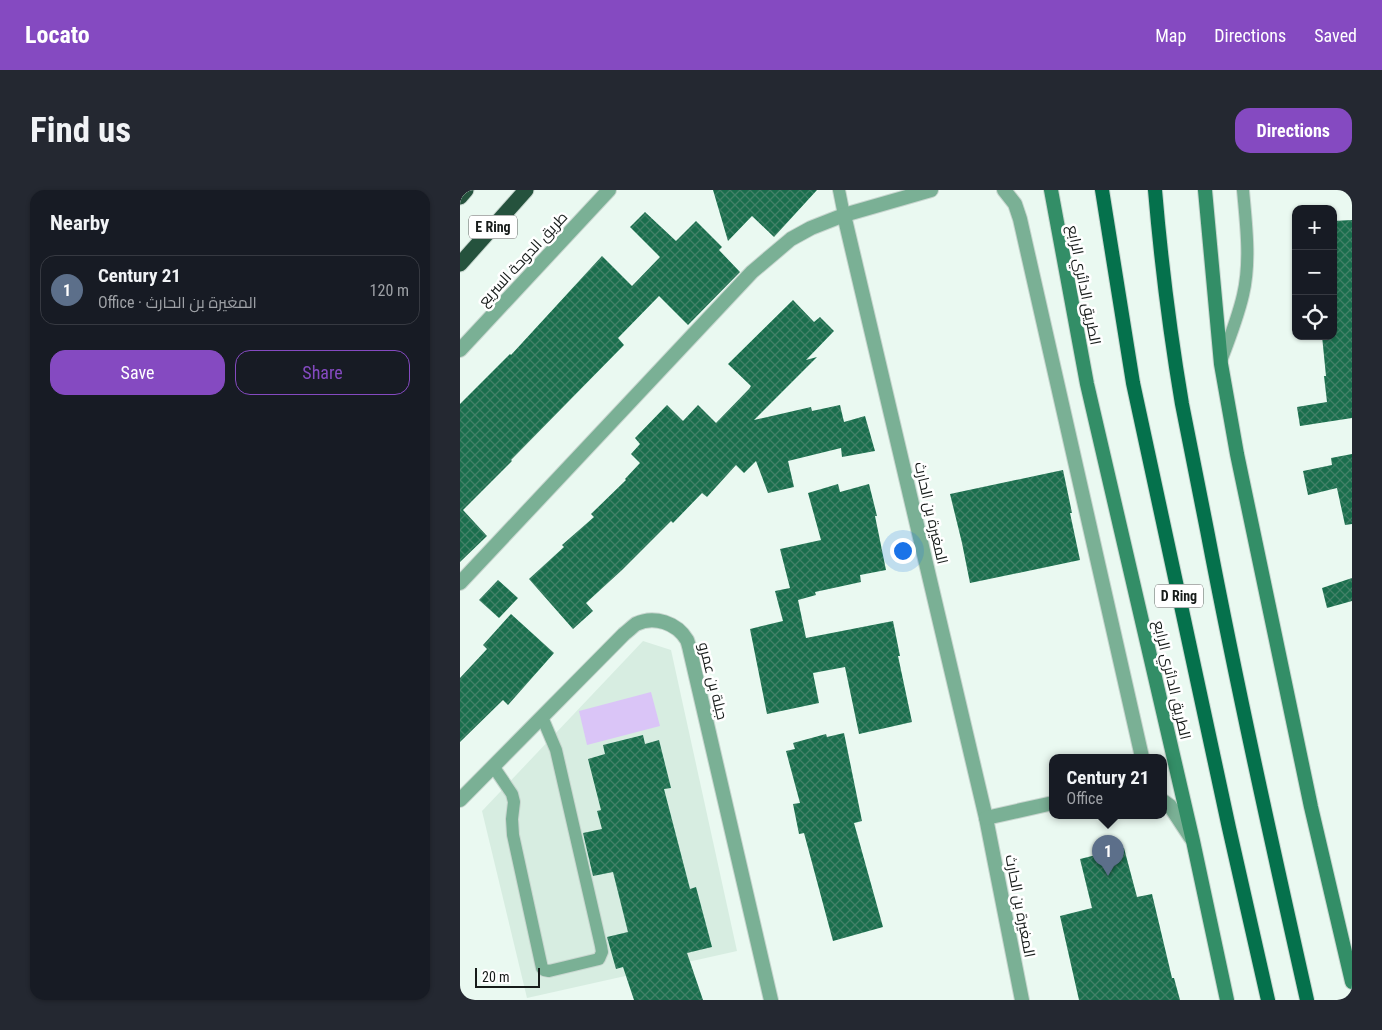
<!DOCTYPE html>
<meta charset="utf-8">
<style>
body{margin:0;font-family:"Roboto Condensed",Cairo,sans-serif;background:#242831;color:#f1f3f6}
.controls{position:absolute;right:15px;top:15px;display:grid;overflow:hidden;border-radius:10px;box-shadow:0 1px 4px #0004}
.controls button{width:45px;height:45px;display:grid;place-items:center;padding:0;border:0;border-bottom:1px solid #363941;background:#171b24;color:#f1f3f6;font:25px sans-serif}
.scale{position:absolute;left:15px;bottom:12px;width:65px;box-sizing:border-box;padding-left:5px;border:2px solid #171c1a;border-top:0;font-size:14px;line-height:18px;white-space:nowrap;color:#171c1a;-webkit-text-stroke:4px #fff;paint-order:stroke}
.you{position:absolute;left:442px;top:360px;width:18px;height:18px;margin:-12px;border:4px solid #fff;border-radius:50%;background:#1a73e8;box-shadow:0 0 0 8px #1a73e833}
.badge{display:grid;place-items:center;width:32px;height:32px;border-radius:50%;background:#854ac1;color:#fff;font-size:16px;font-weight:700}
.pin{position:absolute;translate:-50% -41px;filter:drop-shadow(0 1px 2px #0008)}
.pin::after{content:'';position:absolute;top:26px;width:18px;height:15px;background:inherit;clip-path:polygon(0 0,100% 0,50% 100%)}
.popup{position:absolute;left:589px;top:564px;width:118px;height:65px;box-sizing:border-box;display:grid;place-content:center;border-radius:10px;background:#171b24;filter:drop-shadow(0 1px 4px #0005);font-size:16px;white-space:nowrap;color:#9ea1a6}
.popup b{font-size:19px;color:#f1f3f6}
.popup::after{content:'';position:absolute;left:50%;top:100%;margin-left:-10px;border:10px solid transparent;border-top-color:#171b24}
.list{margin:0;padding:0;list-style:none}
h2{display:flex;justify-content:space-between;align-items:center;height:65px;margin:0;padding:0 20px;font-size:21px}
h2 small{font-size:16px;font-weight:400;color:#9ea1a6}
.list li{display:grid;grid-template-columns:32px 1fr auto;gap:15px;align-items:center;box-sizing:border-box;height:70px;margin:0 10px 10px;padding:0 10px;border:1px solid #363941;border-radius:15px}
.list b{display:block;font-size:19px;white-space:nowrap}
.list p{margin:0;font-size:16px;white-space:nowrap;color:#9ea1a6}
.list em{font-size:16px;font-style:normal;color:#9ea1a6}
.actions{display:flex;gap:10px;padding:15px 20px}
.actions a{flex:1;padding:11px 0;border:1px solid #854ac1;border-radius:15px;text-align:center;font-size:18px;color:#854ac1}
.actions .main{background:#854ac1;color:#fff}
.icon{flex:none;width:28px;height:28px;fill:none;stroke:currentColor;stroke-width:2;stroke-linecap:round;stroke-linejoin:round}
.map{position:relative;flex:none;width:892px;height:810px;overflow:hidden;border-radius:15px}
header{display:flex;align-items:center;gap:30px;box-sizing:border-box;height:70px;padding:0 25px;background:#854ac1;color:#fff}
header strong{font-size:24px}
nav{display:flex;gap:28px;margin-inline-start:auto;font-size:18px}
.intro{display:flex;align-items:center;justify-content:space-between;box-sizing:border-box;height:120px;padding:0 30px}
h1{margin:0;font-size:35px}
.button{padding:12px 22px;border-radius:15px;background:#854ac1;color:#fff;font-size:18px;font-weight:700}
main{display:flex;gap:30px;padding:0 30px}
aside{flex:1;background:#171b24;border-radius:15px;box-shadow:0 1px 4px #0004}
.map>svg:first-child{display:block}
</style>
<header>
<strong>Locato</strong>
<nav><a>Map</a><a>Directions</a><a>Saved</a></nav>
</header>
<div class="intro"><h1>Find us</h1><a class="button">Directions</a></div>
<main>
<aside>
<h2>Nearby<small></small></h2>
<ul class="list">
<li><span class="badge" style="background:#5c6f8a">1</span><div><b>Century 21</b><p>Office · المغيرة بن الحارث</p></div><em>120 m</em></li>
</ul>
<div class="actions"><a class="main">Save</a><a>Share</a></div>
</aside>
<div class="map">
<svg width="892" height="810" viewBox="0 0 892 810">
<defs>
<pattern id="building-cross-hatch" width="8" height="8" patternUnits="userSpaceOnUse" patternTransform="scale(1.25)"><rect width="8" height="8" fill="#1a6e4d"/><path d="M0 0l8 8M0 8l8-8" fill="none" stroke="#428168"/></pattern>
</defs>
<rect width="100%" height="100%" fill="#eaf9f1"/>
<polygon fill="#d7ede1" points="183,451 211,460 277,761 67,808 22,621"/>
<polygon fill="#dac5f7" points="191,502 200,536 127,555 119,521"/>
<g fill="url(#building-cross-hatch)">
<polygon points="253,0 357,0 314,47 292,26 268,51"/>
<polygon points="185,22 216,51 236,31 262,57 259,60 280,82 228,135 199,106 158,148 164,155 51,270 52,271 3,320 27,346 0,372 0,214 50,164 51,165 142,66 172,96 200,67 170,37"/>
<polygon points="892,30 892,228 840,236 837,217 867,212 864,186 866,186 862,146 873,146 873,31"/>
<polygon points="333,110 354,132 360,127 374,141 346,170 357,167 294,230 351,217 352,221 380,215 384,232 405,226 415,261 382,267 381,258 328,271 334,297 308,303 296,271 284,283 276,275 247,307 242,303 213,333 211,331 162,380 126,413 133,421 113,439 69,389 104,357 102,355 134,327 131,324 166,290 165,289 180,273 171,264 180,254 175,248 207,215 223,231 238,215 256,233 289,199 291,196 268,174"/>
<polygon points="892,264 892,334 885,335 877,298 848,305 843,281 872,275 871,268"/>
<polygon points="603,280 612,323 610,323 620,370 510,393 502,353 490,304"/>
<polygon points="378,294 380,302 409,294 417,326 415,326 426,380 400,385 401,392 355,402 356,405 338,410 346,448 433,431 440,466 438,466 452,532 399,544 385,477 353,483 359,513 307,524 290,439 323,431 315,401 330,398 320,359 361,350 348,303"/>
<polygon points="892,388 892,411 867,418 862,398"/>
<polygon points="38,390 58,408 39,428 19,410"/>
<polygon points="51,424 94,463 48,515 43,510 0,552 0,488 27,459 23,455"/>
<polygon points="384,543 402,631 394,633 423,737 373,751 344,643 339,644 333,614 340,613 326,561 335,559 333,553 366,544 367,547"/>
<polygon points="183,545 185,554 199,550 211,598 204,599 230,699 236,697 252,757 227,763 243,810 174,810 163,777 156,779 147,747 168,742 153,682 133,686 123,643 142,639 137,621 141,620 128,569 145,564 143,555"/>
<polygon points="664,658 677,707 692,704 712,788 714,788 720,810 619,810 600,726 632,718 620,669"/>
</g>
<g fill="none" stroke-linecap="round" stroke-linejoin="round">
<defs>
<g id="service">
<polyline points="379,0 384,25"/>
<path d="M761,171C769,150 778,127 783,105C791,71 786,34 783,0"/>
<polyline points="33,576 52,604 54,612 52,629 53,645 82,778 84,780 89,781 139,769 142,762 141,756 96,560 82,527"/>
</g>
<g id="minor">
<polyline points="544,0 555,14 560,29 682,567"/>
<polyline points="384,25 471,0"/>
<polyline points="0,393 292,82 331,49 351,38 384,25 526,628 562,810"/>
<path d="M0,610L164,444C168,441 172,437 176,434C194,425 217,433 227,450C229,455 230,461 231,465L311,810"/>
<polyline points="703,611 710,616 731,648"/>
<polyline points="526,628 593,613"/>
</g>
<polyline id="tertiary" points="0,160 149,0"/>
<g id="secondary">
<polyline points="591,0 627,194 733,651 767,810"/>
<polyline points="745,0 761,174 777,264 851,617 892,792"/>
</g>
<g id="primary">
<polyline points="642,0 673,193 769,638 808,810"/>
<path d="M695,0C701,71 710,143 722,214C730,256 739,298 747,340C777,497 812,654 847,810"/>
</g>
<g id="motorway">
<polyline points="0,7 6,0"/>
<polyline points="0,74 66,0"/>
</g>
</defs>
<use href="#service" stroke="#c8d6cf" stroke-width="14"/>
<use href="#minor" stroke="#c8d6cf" stroke-width="16"/>
<use href="#tertiary" stroke="#c8d6cf" stroke-width="16"/>
<use href="#secondary" stroke="#c8d6cf" stroke-width="16"/>
<use href="#primary" stroke="#c8d6cf" stroke-width="16"/>
<use href="#motorway" stroke="#c8d6cf" stroke-width="17"/>
<use href="#service" stroke="#7ab095" stroke-width="12"/>
<use href="#minor" stroke="#7ab095" stroke-width="14"/>
<use href="#tertiary" stroke="#7ab095" stroke-width="14"/>
<use href="#secondary" stroke="#338e67" stroke-width="14"/>
<use href="#primary" stroke="#05714c" stroke-width="14"/>
<use href="#motorway" stroke="#25523d" stroke-width="15"/>
</g>
<g text-anchor="middle" dominant-baseline="central" stroke-width="5" stroke-linejoin="round" paint-order="stroke">
<g fill="#fff" stroke="#5d605f" stroke-width="1">
<rect x="9" y="25.5" width="48" height="23" rx="4"/>
<rect x="695" y="394.5" width="48" height="23" rx="4"/>
</g>
<g font-size="14" font-weight="bold" fill="#171c1a">
<text x="33" y="37">E Ring</text>
<text x="719" y="406">D Ring</text>
</g>
<g font-size="15" fill="#171c1a" stroke="#fff">
<text transform="translate(63 69) rotate(-47)">طريق الدوحة السريع</text>
<text transform="translate(624 95) rotate(79)">الطريق الدائري الرابع</text>
<text transform="translate(471 323) rotate(77)">المغيرة بن الحارث</text>
<text transform="translate(712 490) rotate(77)">الطريق الدائري الرابع</text>
<text transform="translate(253 491) rotate(76)">جبلة بن عمرو</text>
<text transform="translate(560 716) rotate(79)">المغيرة بن الحارث</text>
</g>
</g>
</svg>
<div class="controls">
<button>+</button>
<button>−</button>
<button><svg class="icon" aria-label="locate" viewBox="0 0 24 24"><circle cx="12" cy="12" r="6"/><path d="M12 2v4M12 18v4M2 12h4M18 12h4"/></svg></button>
</div>
<div class="scale">20 m</div>
<div class="you"></div>
<div class="pin badge" style="left:648px;top:686px;background:#5c6f8a">1</div>
<div class="popup"><b>Century 21</b>Office</div>
</div>
</main>
